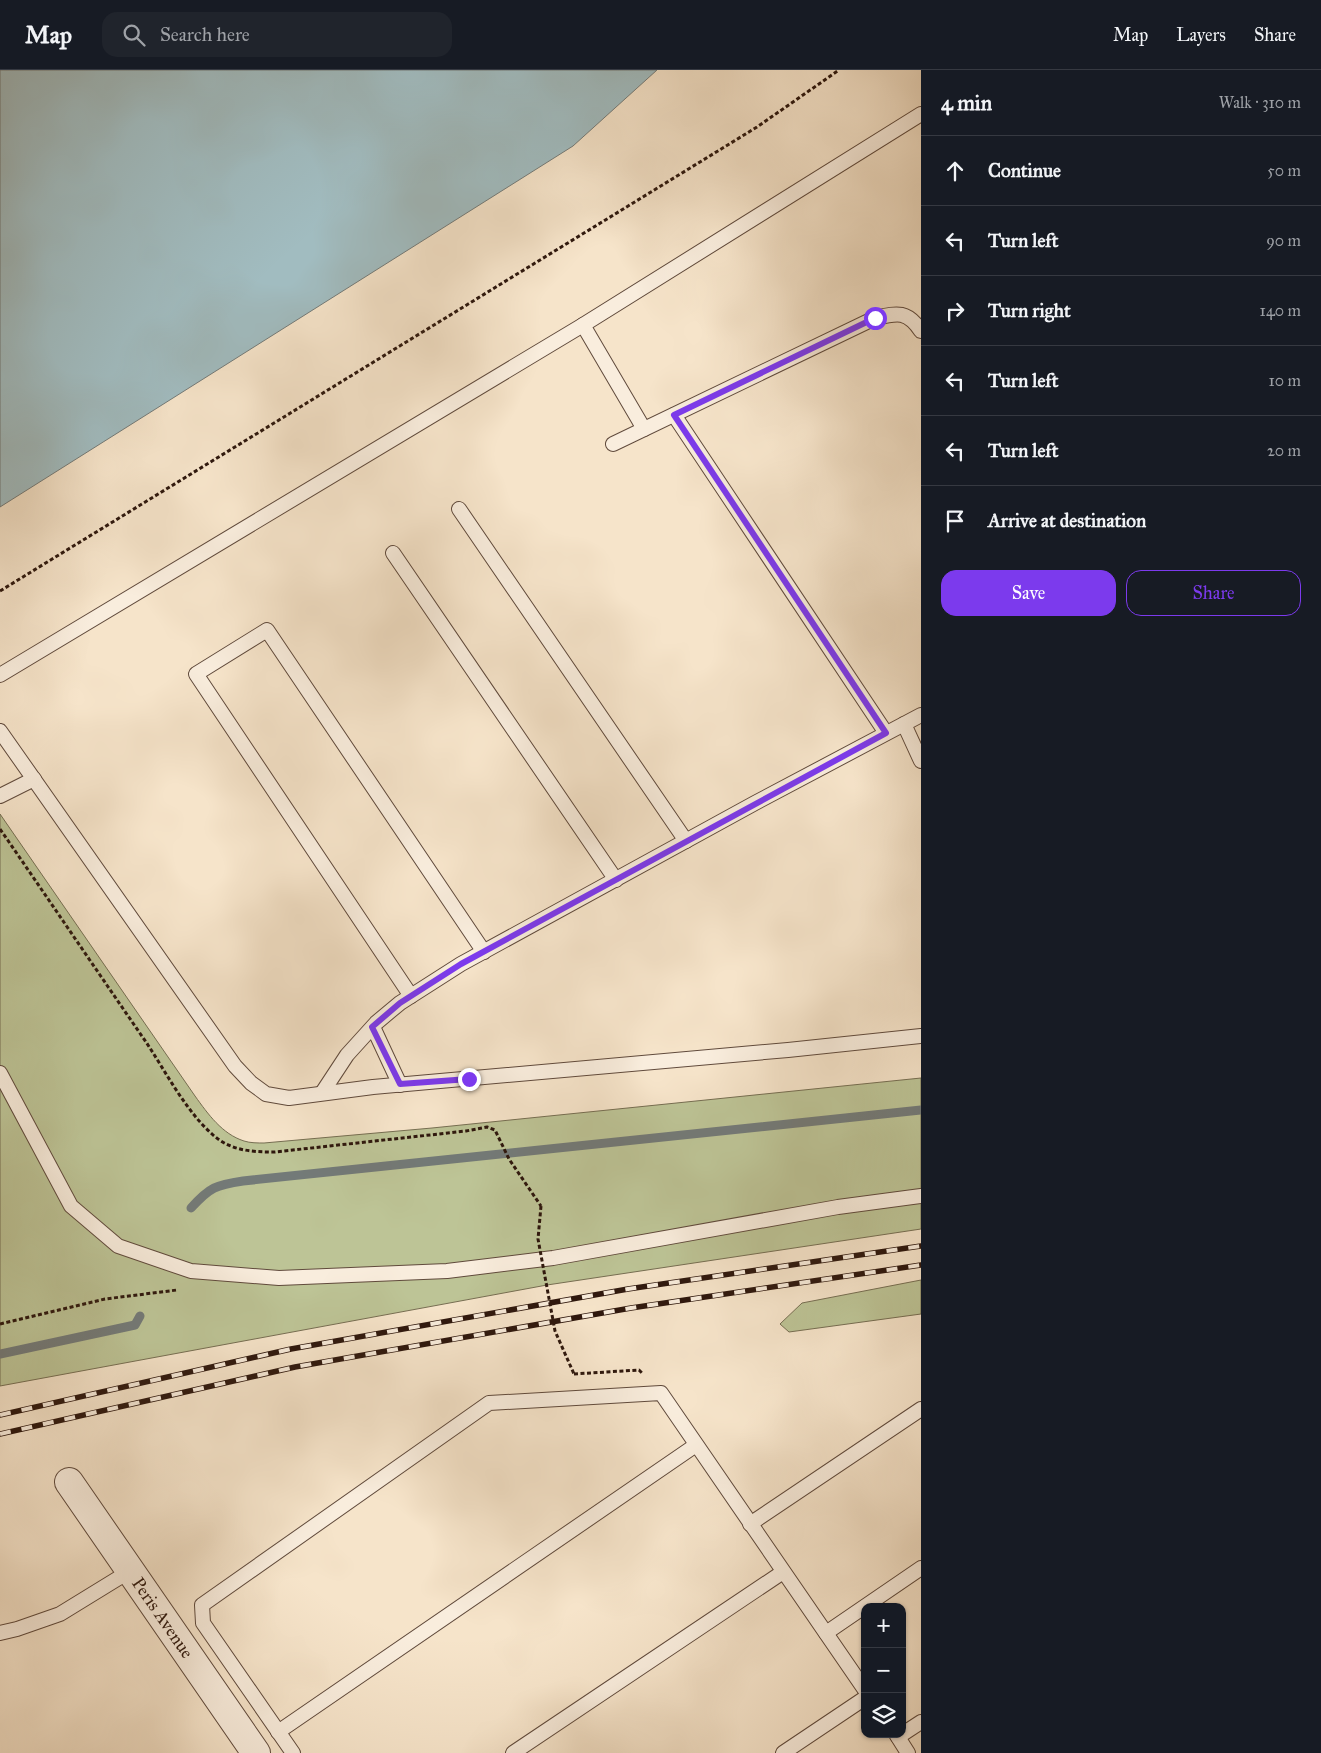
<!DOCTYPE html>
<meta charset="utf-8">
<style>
body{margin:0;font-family:"IM FELL Great Primer",serif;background:#20242c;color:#f1f3f6}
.controls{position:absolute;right:15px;bottom:15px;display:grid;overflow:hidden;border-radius:10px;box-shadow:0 1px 4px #0004}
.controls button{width:45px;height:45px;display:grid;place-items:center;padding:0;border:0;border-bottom:1px solid #363941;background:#171b24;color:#f1f3f6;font:25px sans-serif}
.stop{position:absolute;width:15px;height:15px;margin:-11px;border:4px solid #7c3aed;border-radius:50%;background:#fff}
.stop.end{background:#7c3aed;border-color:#fff;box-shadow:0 1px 5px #0008}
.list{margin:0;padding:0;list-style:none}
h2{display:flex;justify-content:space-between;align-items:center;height:65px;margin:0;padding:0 20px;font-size:21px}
h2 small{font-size:16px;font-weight:400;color:#9ea1a6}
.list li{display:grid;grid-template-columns:32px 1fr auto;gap:15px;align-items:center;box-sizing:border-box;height:70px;padding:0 20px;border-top:1px solid #363941}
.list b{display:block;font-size:19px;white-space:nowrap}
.list em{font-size:16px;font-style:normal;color:#9ea1a6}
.actions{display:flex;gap:10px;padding:15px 20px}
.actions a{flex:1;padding:11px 0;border:1px solid #7c3aed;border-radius:15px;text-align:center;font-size:18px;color:#7c3aed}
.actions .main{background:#7c3aed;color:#fff}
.icon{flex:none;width:28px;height:28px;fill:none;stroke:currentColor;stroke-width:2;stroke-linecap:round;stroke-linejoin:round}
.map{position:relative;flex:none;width:921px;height:1683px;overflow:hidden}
header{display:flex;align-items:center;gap:30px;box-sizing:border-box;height:70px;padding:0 25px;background:#171b24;border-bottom:1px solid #363941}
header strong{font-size:24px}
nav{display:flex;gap:28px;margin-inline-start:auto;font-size:18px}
.search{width:350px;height:45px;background:#20242c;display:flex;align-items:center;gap:12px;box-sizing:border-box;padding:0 18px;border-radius:15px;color:#9ea1a6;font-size:19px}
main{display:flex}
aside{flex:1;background:#171b24}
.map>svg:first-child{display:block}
</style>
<header>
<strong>Map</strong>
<div class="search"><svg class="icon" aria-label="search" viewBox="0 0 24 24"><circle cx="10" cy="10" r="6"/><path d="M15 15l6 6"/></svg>Search here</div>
<nav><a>Map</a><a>Layers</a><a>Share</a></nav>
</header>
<main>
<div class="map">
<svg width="921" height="1683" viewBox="0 0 921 1683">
<rect width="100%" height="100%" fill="#f6e4ca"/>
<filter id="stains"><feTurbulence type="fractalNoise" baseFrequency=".004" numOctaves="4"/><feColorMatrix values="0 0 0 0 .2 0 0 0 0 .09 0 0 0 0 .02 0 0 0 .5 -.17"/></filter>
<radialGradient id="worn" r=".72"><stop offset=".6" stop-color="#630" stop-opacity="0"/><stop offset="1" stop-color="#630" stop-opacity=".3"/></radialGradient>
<g fill="#bdc496" stroke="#766e52">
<path d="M0,744L195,1026C208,1044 222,1064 244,1071C250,1073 258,1073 264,1073L432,1058L921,1008V1159L547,1215L0,1316Z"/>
<polygon points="921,1210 921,1244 789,1262 780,1254 802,1233"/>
</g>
<polygon fill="#a1bcc0" stroke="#737a78" points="0,0 657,0 573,76 0,437"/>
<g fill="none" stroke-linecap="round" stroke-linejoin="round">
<g stroke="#737a78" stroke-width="9">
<path d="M191,1138C210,1117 216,1115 243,1111L921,1040"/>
<polyline points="0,1284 135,1255 140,1246"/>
</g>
<defs>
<g id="service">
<polyline points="674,345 886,663"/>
<polyline points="644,359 583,255 921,44"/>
<path d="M613,374L875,248C897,243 907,240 921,261"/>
<polyline points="459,439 686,771"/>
<polyline points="393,483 616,810"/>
<polyline points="0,605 583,255"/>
<polyline points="904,654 921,691"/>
<polyline points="0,661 235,996 251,1013 266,1024 289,1028 373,1017 788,980 921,966"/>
<polyline points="0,726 34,709"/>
<polyline points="411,926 196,604 267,560 484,882"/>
<polyline points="373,957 400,1015"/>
<polyline points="0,1003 71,1136 118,1176 191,1201 279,1208 447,1201 553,1188 838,1137 921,1126"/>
<polyline points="322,1023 347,985 376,953 400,933 461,894 755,733 921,645"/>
<polyline points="750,1454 921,1339"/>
<polyline points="0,1563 17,1559 60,1544 130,1501"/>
<polyline points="826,1563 921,1498"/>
<polyline points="278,1662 696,1375"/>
<polyline points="896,1664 908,1683"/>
<polyline points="898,1667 921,1652"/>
<polyline points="293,1683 203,1553 202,1535 489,1333 661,1323 865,1620"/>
<polyline points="513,1683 783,1502"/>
<polyline points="783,1683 865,1628"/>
</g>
<g id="minor">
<path id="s1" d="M69,1412L256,1683"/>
</g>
</defs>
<use href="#service" stroke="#604a3c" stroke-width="16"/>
<use href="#minor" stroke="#604a3c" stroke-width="30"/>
<g stroke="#2e170d" stroke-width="3" stroke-dasharray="4 2.5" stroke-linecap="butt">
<polyline points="0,521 757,57 839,0"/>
<path d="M0,759C49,830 97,901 146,972C166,1002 185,1040 212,1064C230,1081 252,1082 275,1082L466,1061L487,1057L495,1060L509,1089L541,1136"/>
<polyline points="0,1254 105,1229 177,1220"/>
<polyline points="574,1304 639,1300 642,1303"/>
</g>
<use href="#service" stroke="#f9eddd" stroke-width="14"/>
<use href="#minor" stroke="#f9eddd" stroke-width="28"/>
<defs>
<g id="rail">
<polyline points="0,1345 291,1279 628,1219 921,1176"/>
<polyline points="0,1364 295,1297 631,1238 921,1195"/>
</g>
</defs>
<use href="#rail" stroke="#2e170d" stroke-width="5.5"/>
<use href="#rail" stroke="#f9eddd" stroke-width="4" stroke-dasharray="11" stroke-linecap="butt"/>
<polyline stroke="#2e170d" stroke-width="3" stroke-dasharray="4 2.5" stroke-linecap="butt" points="541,1136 538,1169 555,1261 574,1304"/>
</g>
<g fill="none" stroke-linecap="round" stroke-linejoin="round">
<polyline stroke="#7c3aed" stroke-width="6" points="469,1009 400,1014 372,957 400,933 461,894 886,663 674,345 875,248"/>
</g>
<g text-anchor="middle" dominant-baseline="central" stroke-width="4" stroke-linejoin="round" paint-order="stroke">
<g font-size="18" fill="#2e170d" stroke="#f9eddd">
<text stroke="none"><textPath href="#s1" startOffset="165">Peris Avenue</textPath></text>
</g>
</g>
<rect width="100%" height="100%" filter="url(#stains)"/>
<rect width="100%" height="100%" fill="url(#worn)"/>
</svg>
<div class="controls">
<button>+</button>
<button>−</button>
<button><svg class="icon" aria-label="layers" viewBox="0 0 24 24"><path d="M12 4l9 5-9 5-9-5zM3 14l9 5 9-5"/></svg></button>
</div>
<div class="stop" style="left:875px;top:248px"></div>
<div class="stop end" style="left:469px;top:1009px"></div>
</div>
<aside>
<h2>4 min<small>Walk · 310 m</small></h2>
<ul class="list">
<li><svg class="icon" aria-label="ahead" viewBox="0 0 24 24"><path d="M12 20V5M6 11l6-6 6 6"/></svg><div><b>Continue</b></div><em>50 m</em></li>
<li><svg class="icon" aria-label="left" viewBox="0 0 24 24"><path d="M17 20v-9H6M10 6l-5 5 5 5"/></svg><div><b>Turn left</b></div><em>90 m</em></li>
<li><svg class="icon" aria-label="right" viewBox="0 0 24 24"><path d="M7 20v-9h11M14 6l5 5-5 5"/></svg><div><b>Turn right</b></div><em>140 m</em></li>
<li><svg class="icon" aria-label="left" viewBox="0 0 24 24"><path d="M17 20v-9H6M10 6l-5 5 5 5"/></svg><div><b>Turn left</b></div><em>10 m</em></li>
<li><svg class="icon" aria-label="left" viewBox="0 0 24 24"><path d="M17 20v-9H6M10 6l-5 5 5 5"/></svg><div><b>Turn left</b></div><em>20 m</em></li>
<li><svg class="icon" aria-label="arrive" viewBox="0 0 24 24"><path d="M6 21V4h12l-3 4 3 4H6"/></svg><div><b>Arrive at destination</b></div></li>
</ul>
<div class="actions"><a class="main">Save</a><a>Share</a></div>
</aside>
</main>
